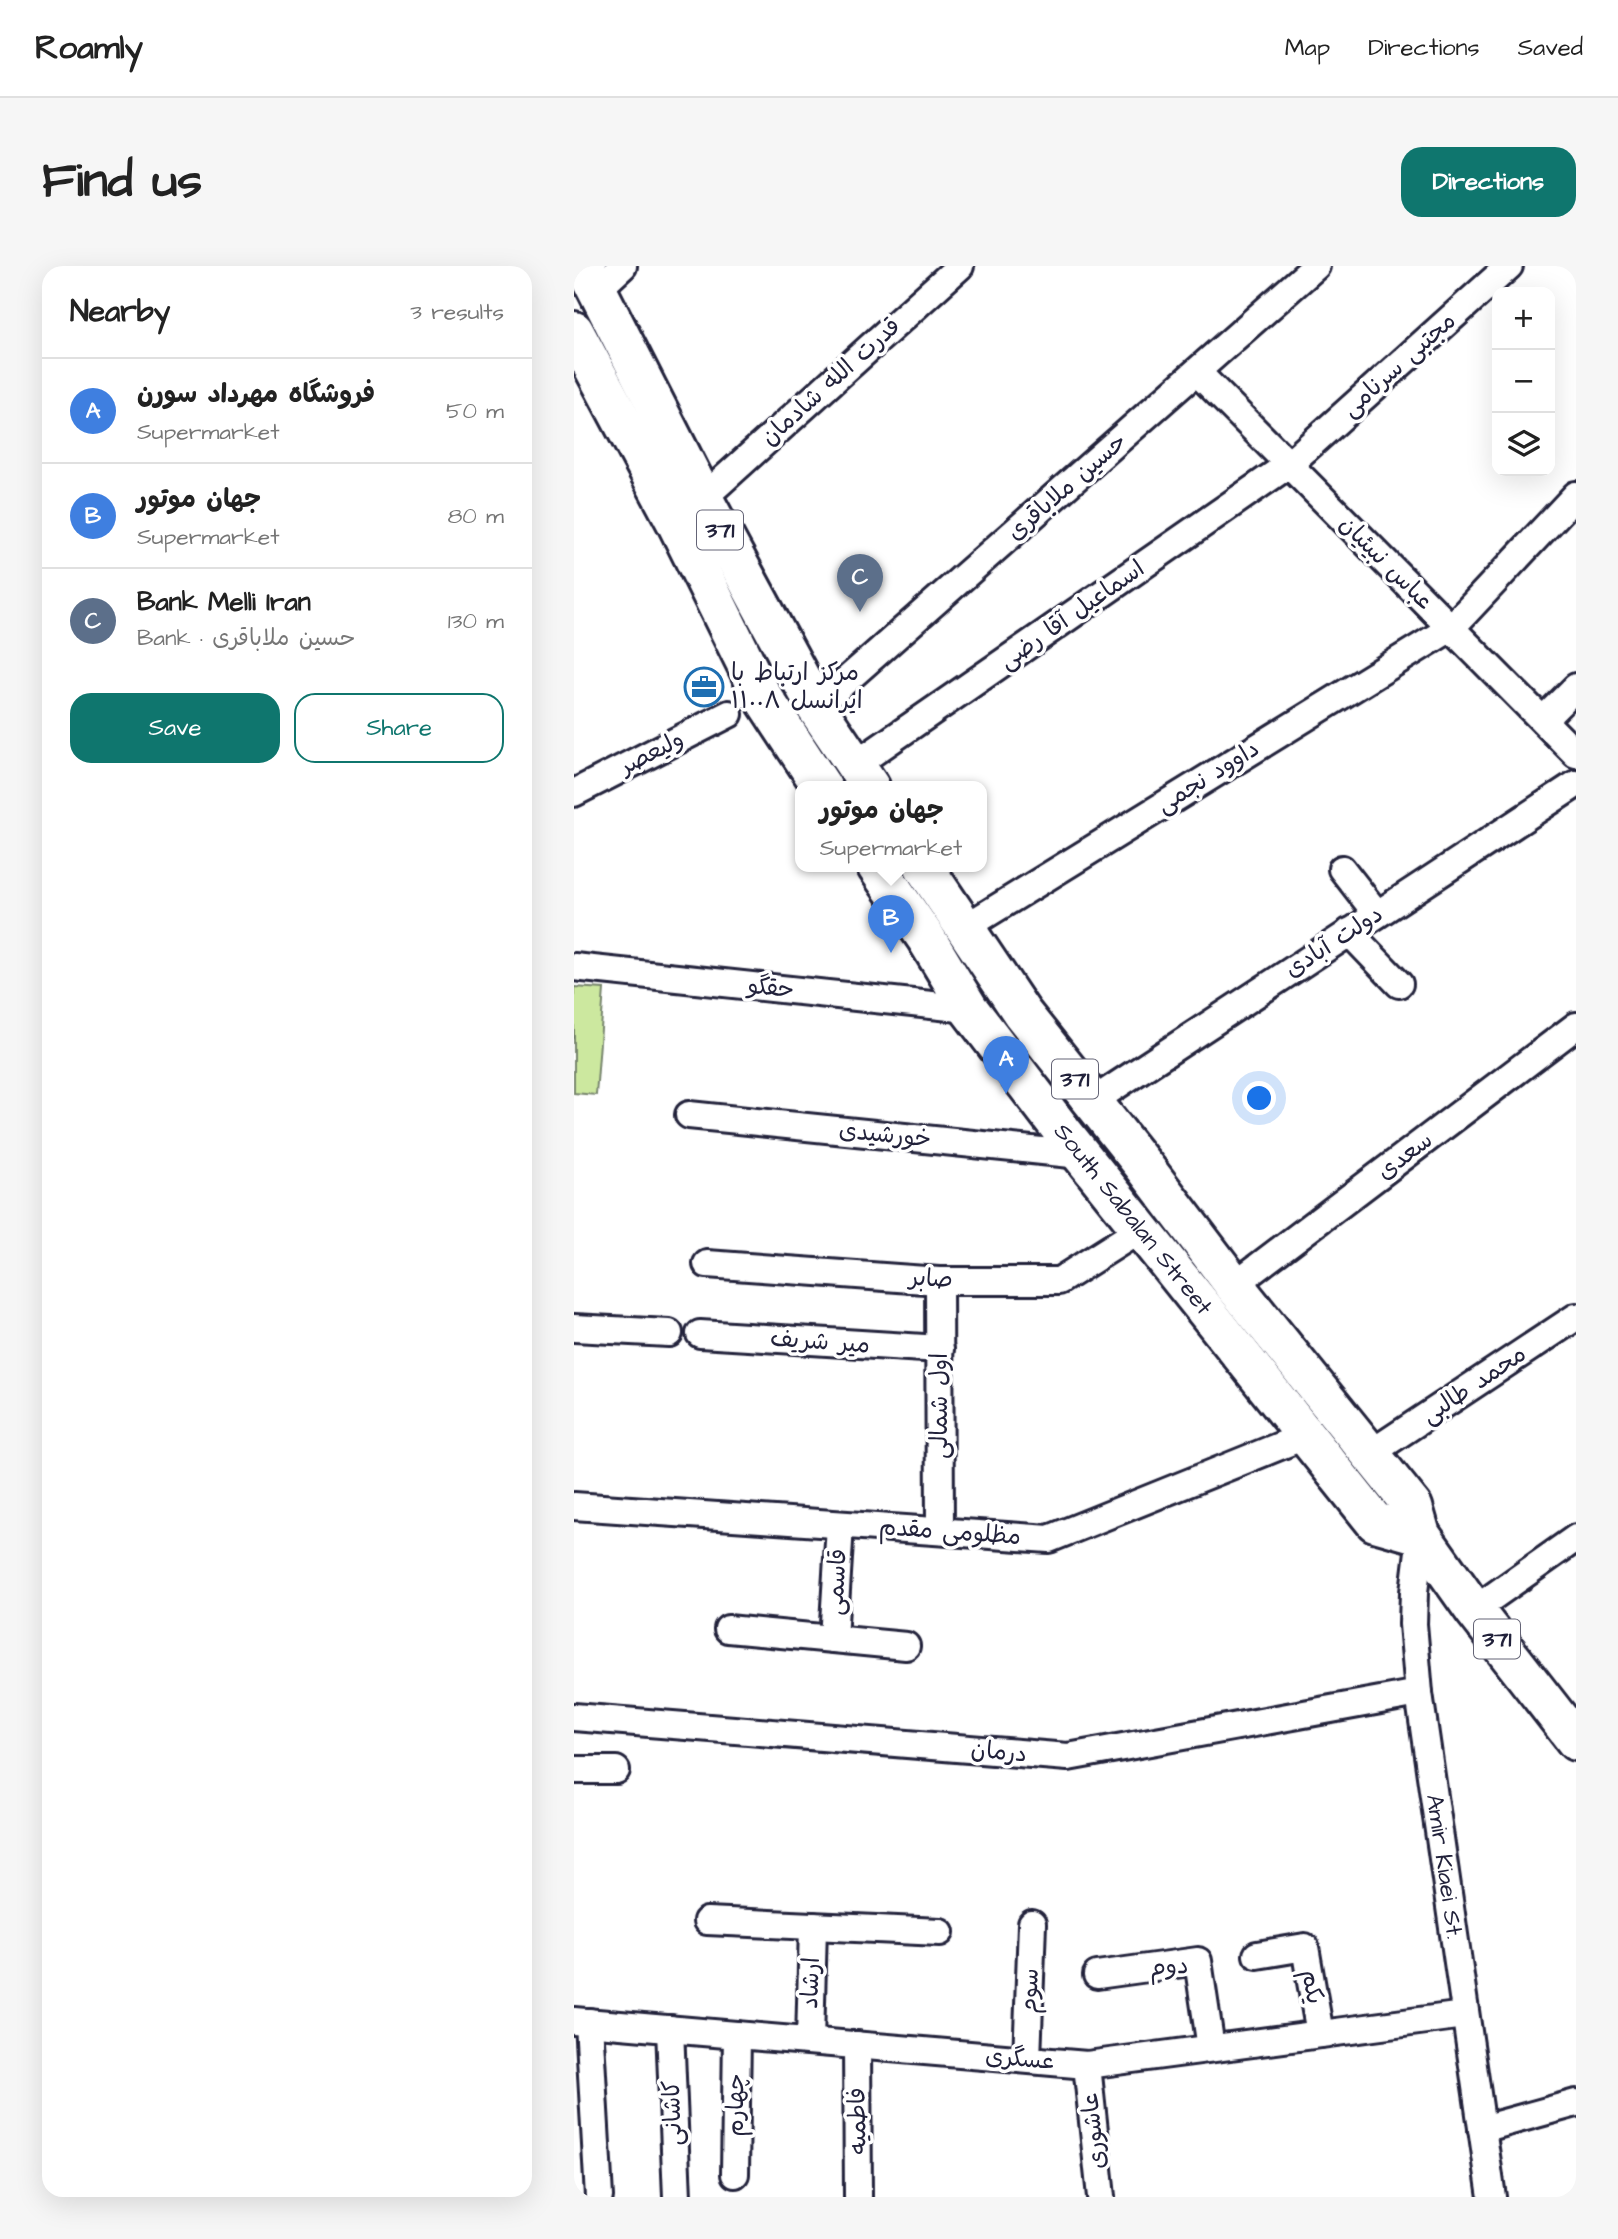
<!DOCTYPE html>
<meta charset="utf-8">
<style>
body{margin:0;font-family:"Architects Daughter","Playpen Sans Arabic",sans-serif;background:#f6f6f6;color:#222}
.controls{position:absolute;right:21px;top:21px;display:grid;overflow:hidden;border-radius:14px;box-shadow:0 7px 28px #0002}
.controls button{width:63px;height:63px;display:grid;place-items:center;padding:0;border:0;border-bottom:2px solid #e0e0e0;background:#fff;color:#222;font:35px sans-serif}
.you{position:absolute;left:686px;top:833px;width:24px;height:24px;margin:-18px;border:5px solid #fff;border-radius:50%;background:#1a73e8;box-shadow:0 0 0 10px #1a73e833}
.badge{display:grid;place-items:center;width:46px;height:46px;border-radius:50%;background:#0f766e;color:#fff;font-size:23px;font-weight:700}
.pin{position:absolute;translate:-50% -58px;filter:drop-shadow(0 2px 4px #0008)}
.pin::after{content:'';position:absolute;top:37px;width:24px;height:21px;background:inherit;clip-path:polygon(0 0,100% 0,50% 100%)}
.popup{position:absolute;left:221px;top:515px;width:192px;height:91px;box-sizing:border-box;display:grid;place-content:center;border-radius:14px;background:#fff;filter:drop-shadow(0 2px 5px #0005);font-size:23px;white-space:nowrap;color:#767676}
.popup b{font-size:26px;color:#222}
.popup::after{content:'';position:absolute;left:50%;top:100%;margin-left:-14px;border:14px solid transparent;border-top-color:#fff}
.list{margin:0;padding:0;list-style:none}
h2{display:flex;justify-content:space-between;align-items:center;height:91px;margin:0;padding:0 28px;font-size:30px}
h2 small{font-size:23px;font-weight:400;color:#767676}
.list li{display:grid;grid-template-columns:46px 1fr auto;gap:21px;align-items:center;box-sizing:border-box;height:105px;padding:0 28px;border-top:2px solid #e0e0e0}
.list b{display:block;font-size:26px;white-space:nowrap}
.list p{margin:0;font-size:23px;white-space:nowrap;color:#767676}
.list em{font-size:23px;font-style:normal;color:#767676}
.actions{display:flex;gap:14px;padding:21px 28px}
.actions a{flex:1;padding:16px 0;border:2px solid #0f766e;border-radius:21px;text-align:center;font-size:24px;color:#0f766e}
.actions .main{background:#0f766e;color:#fff}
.icon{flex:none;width:38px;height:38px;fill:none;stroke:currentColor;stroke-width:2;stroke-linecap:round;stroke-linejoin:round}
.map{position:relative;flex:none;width:1002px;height:1931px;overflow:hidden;border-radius:21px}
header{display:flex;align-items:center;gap:42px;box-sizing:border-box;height:98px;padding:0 35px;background:#fff;border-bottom:2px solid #e0e0e0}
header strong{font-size:33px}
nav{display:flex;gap:38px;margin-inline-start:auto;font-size:24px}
.intro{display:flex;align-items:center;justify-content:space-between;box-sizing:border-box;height:168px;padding:0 42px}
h1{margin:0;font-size:49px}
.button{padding:18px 32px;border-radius:21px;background:#0f766e;color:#fff;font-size:24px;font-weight:700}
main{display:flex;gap:42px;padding:0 42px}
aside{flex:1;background:#fff;border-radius:21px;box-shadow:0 7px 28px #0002}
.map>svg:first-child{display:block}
</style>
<header>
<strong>Roamly</strong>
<nav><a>Map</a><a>Directions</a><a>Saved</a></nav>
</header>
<div class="intro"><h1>Find us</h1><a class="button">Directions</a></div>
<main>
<aside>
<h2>Nearby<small>3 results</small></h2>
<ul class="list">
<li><span class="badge" style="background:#3f7fe0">A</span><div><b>فروشگاه مهرداد سورن</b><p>Supermarket</p></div><em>50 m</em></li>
<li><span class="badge" style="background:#3f7fe0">B</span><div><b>جهان موتور</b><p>Supermarket</p></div><em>80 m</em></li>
<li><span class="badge" style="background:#5c6f8a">C</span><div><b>Bank Melli Iran</b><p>Bank · حسین ملاباقری</p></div><em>130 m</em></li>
</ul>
<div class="actions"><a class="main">Save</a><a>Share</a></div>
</aside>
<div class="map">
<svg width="1002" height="1931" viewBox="0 0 1002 1931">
<rect width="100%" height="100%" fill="#fff"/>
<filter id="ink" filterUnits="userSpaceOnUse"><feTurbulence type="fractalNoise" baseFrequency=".0143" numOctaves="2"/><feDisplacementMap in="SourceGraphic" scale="14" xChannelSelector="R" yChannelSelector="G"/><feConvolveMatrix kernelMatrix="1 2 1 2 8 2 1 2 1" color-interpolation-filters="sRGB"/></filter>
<g filter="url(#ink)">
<polygon fill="#cce89f" stroke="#77856d" stroke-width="2" points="0,721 30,723 22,829 0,827"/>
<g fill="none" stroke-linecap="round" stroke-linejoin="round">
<defs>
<g id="minor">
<polyline points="23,24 49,0"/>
<polyline points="623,106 1002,488"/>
<polyline points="129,232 386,0"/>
<polyline points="242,441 742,0"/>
<polyline points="969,454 1002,421"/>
<polyline points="281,499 714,199 935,0"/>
<polyline points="0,527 155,448"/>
<polyline points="768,603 803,648"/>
<polyline points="392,661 877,362 1002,229"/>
<polyline points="775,666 825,718"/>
<polyline points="0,701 395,743"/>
<polyline points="519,835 1002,518"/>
<polyline points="115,849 507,889"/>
<polyline points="133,998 365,1015 485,1015 567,963"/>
<polyline points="365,1015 366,1265"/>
<polyline points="660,1019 1002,760"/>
<polyline points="0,1062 95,1067"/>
<polyline points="126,1068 366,1083"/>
<polyline points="797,1187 1002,1051"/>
<polyline points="0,1240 475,1273 733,1169"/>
<path id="s1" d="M847,1269L840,1326L839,1358L845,1427L918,1931"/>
<polyline points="900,1344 1002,1272"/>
<polyline points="154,1363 332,1380"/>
<polyline points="259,1373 266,1259"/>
<polyline points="0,1451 494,1491 845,1427"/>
<polyline points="0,1504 42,1504"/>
<polyline points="133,1655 366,1666"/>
<polyline points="683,1689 731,1681 746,1768"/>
<polyline points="523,1709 624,1695 637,1782"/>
<polyline points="0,1755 513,1799 890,1749"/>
<polyline points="15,1756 25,1931"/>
<polyline points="96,1763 103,1931"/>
<polyline points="236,1775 239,1660"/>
<polyline points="283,1779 284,1931"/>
<polyline points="453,1793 458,1658"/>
<polyline points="513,1799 527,1931"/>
<polyline points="908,1863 1002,1837"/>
<polyline points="161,1908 163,1769"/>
</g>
<g id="primary">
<polyline points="11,0 129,232 242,441 296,521"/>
<polyline points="0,65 103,258 187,428 248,521"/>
<path id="s2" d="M303,601L352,672L395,743L489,866L801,1256L847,1269"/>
<polyline points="350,601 448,747 569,899 660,1019 839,1241 847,1269 900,1344 1002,1475"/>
</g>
</defs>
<use href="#minor" stroke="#22223b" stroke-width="32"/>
<use href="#primary" stroke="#22223b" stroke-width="44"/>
<use href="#minor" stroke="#fff" stroke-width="26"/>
<use href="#primary" stroke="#fff" stroke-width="38"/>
</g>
</g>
<defs>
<symbol id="office-ring" viewBox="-11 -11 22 22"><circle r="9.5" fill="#fff" stroke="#1f6fb2" stroke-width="1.5"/><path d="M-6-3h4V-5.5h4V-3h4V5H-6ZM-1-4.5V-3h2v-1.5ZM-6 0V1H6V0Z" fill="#1f6fb2"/></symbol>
</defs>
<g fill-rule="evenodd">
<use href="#office-ring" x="108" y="399" width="44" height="44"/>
</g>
<g text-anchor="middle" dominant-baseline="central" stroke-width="7" stroke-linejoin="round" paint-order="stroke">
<g fill="#fff" stroke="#646476" stroke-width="2">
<rect x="123" y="244.5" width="46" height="39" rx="5"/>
<rect x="478" y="793.5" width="46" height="39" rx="5"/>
<rect x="900" y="1353.5" width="46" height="39" rx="5"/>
</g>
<g font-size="23" font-weight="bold" fill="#22223b">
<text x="146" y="264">371</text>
<text x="501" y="813">371</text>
<text x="923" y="1373">371</text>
</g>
<g font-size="24" fill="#22223b" stroke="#fff">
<text transform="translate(825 99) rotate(-42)">مجتبی سرنامی</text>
<text transform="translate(257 116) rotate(-42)">قدرت الله شادمان</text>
<text transform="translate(493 221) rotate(-41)">حسین ملاباقری</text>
<text transform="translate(812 297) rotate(45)">عباس نبیئیان</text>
<text transform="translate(498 349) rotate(-35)">اسماعیل آقا رضی</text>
<text transform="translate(78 487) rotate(-27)">ولیعصر</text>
<text transform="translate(634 511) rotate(-32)">داوود نجمی</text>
<text transform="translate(760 676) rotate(-33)">دولت آبادی</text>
<text transform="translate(197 722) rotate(6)">حقگو</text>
<text transform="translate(311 869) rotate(6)">خورشیدی</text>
<text transform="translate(831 890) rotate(-37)">سعدی</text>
<text stroke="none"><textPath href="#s2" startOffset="436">South Sabalan Street</textPath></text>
<text transform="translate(357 1013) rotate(3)">صابر</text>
<text transform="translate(246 1076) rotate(4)">میر شریف</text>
<text transform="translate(900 1119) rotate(-34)">محمد طالبی</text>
<text transform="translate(366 1140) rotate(-90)">اول شمالی</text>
<text transform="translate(376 1266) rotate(4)">مظلومی مقدم</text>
<text transform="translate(263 1316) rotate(-87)">قاسمی</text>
<text transform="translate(425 1486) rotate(5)">درمان</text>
<text stroke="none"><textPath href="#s1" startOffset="334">Amir Kiaei St.</textPath></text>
<text transform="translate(595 1701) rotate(-4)">دوم</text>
<text transform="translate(237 1717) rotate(-88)">ارشاد</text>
<text transform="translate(738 1721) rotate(81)">یکم</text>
<text transform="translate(456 1725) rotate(-88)">سوم</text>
<text transform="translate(446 1793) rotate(5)">عسگری</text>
<text transform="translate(162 1839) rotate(-89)">چهارم</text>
<text transform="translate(99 1847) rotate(-92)">کاشانی</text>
<text transform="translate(284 1855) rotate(-91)">فاطمیه</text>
<text transform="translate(520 1865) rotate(-96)">عاشوری</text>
</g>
<g font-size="24" fill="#22223b" stroke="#fff" text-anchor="start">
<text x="157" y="407">مرکز ارتباط با<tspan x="157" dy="28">ایرانسل ۱۱۰۰۸</tspan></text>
</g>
</g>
</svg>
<div class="controls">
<button>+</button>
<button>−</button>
<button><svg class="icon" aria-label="layers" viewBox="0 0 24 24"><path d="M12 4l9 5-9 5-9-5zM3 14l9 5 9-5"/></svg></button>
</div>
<div class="you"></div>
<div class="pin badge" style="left:432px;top:828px;background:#3f7fe0">A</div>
<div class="pin badge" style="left:317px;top:687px;background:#3f7fe0">B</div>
<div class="popup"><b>جهان موتور</b>Supermarket</div>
<div class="pin badge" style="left:286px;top:346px;background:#5c6f8a">C</div>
</div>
</main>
